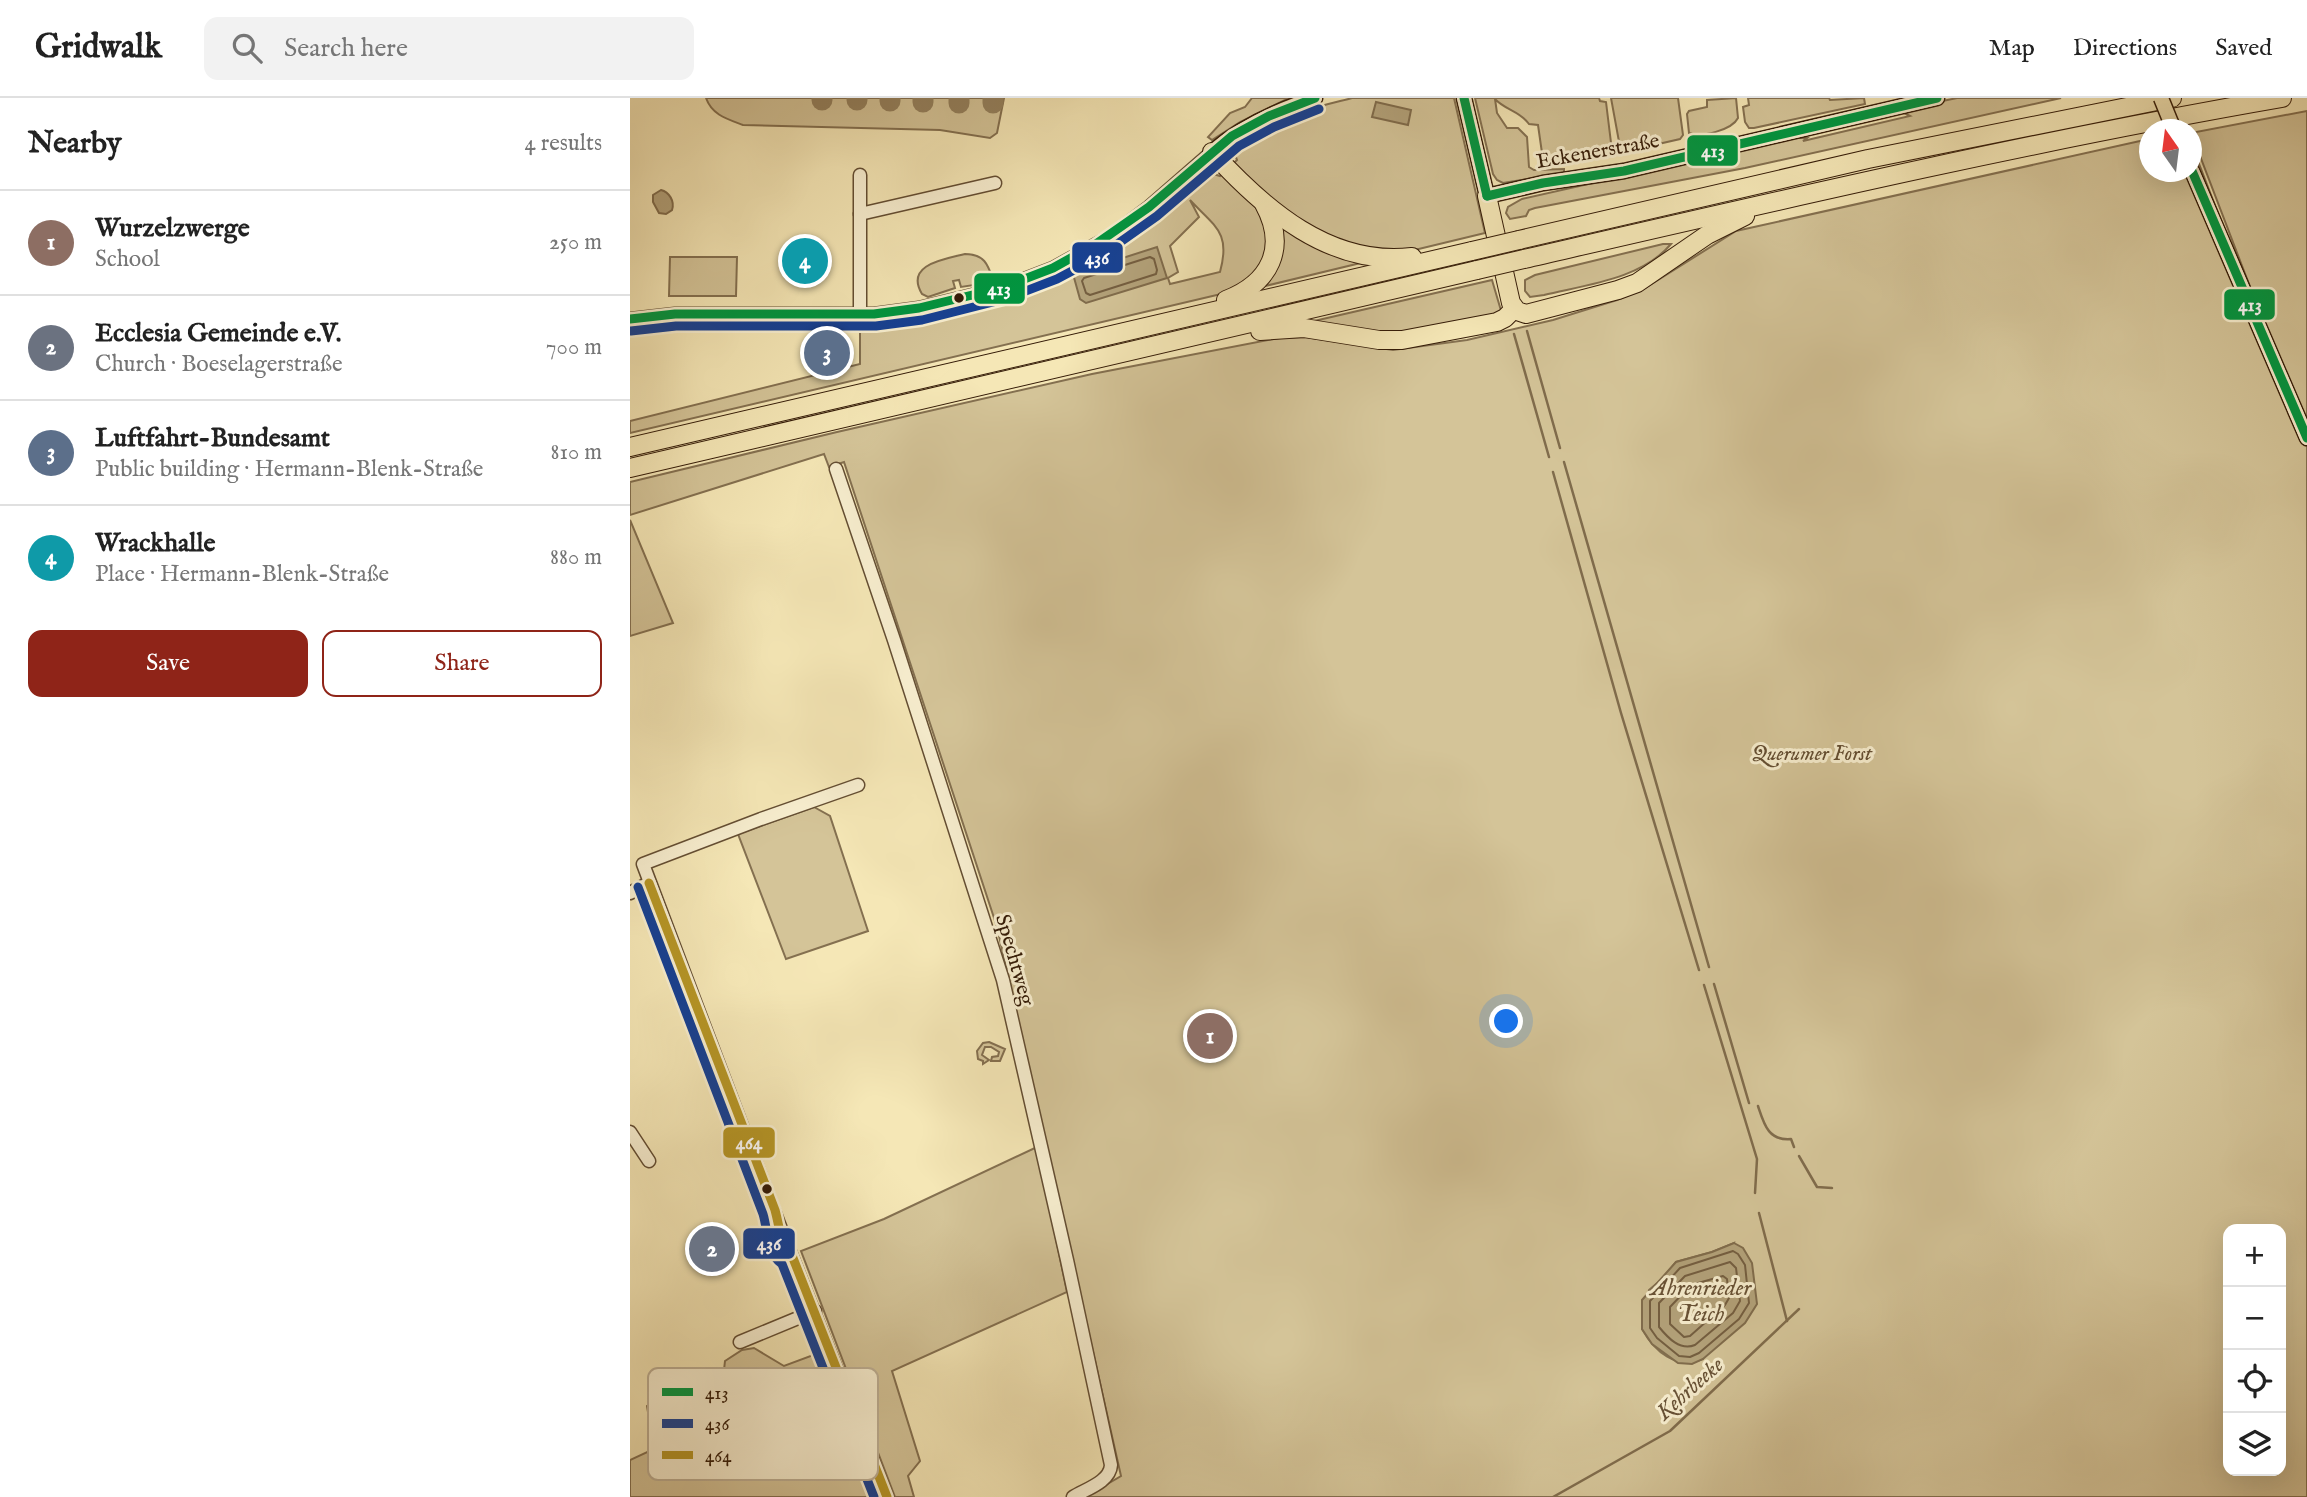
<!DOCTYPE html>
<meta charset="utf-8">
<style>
body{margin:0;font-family:"IM FELL English",serif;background:#f2f2f2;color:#222}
.controls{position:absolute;right:21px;bottom:21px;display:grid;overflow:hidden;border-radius:14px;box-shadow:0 7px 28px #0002}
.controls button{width:63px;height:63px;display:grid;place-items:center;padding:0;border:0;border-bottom:2px solid #e0e0e0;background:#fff;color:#222;font:35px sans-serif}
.compass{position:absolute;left:1509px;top:21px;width:63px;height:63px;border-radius:50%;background:#fff;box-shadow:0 7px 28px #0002;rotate:346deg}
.you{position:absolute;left:877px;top:924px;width:24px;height:24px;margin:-18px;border:5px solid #fff;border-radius:50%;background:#1a73e8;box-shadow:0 0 0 10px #1a73e833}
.badge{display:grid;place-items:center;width:46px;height:46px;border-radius:50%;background:#8f2418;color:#fff;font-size:23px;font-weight:700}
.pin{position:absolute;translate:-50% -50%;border:4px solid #fff;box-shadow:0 2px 7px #0006}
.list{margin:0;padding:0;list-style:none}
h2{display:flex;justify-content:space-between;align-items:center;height:91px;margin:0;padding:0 28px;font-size:30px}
h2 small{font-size:23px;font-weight:400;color:#767676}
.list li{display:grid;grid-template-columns:46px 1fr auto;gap:21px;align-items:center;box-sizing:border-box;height:105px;padding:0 28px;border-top:2px solid #e0e0e0}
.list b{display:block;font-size:26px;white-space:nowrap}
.list p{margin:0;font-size:23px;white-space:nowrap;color:#767676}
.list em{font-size:23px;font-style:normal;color:#767676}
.actions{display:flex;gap:14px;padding:21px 28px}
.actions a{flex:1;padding:16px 0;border:2px solid #8f2418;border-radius:14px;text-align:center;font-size:24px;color:#8f2418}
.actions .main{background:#8f2418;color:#fff}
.icon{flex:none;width:38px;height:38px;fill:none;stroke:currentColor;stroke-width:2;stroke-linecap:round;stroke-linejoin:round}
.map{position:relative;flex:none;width:1677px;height:1399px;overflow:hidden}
header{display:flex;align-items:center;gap:42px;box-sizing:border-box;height:98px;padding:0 35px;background:#fff;border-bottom:2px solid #e0e0e0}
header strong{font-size:33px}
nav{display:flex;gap:38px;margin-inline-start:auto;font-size:24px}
.search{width:490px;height:63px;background:#f2f2f2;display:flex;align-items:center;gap:18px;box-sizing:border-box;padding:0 24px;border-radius:14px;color:#767676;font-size:26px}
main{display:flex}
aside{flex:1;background:#fff}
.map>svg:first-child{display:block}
</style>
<header>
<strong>Gridwalk</strong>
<div class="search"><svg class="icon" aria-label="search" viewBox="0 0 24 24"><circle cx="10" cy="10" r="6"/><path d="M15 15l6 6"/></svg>Search here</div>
<nav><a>Map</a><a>Directions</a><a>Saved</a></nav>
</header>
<main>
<aside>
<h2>Nearby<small>4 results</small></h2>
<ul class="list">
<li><span class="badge" style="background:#8d6e63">1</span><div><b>Wurzelzwerge</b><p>School</p></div><em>250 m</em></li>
<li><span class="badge" style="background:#6b7280">2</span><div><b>Ecclesia Gemeinde e.V.</b><p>Church · Boeselagerstraße</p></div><em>700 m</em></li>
<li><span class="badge" style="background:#5c6f8a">3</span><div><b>Luftfahrt-Bundesamt</b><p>Public building · Hermann-Blenk-Straße</p></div><em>810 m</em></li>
<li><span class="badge" style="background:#0f9aa8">4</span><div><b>Wrackhalle</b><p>Place · Hermann-Blenk-Straße</p></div><em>880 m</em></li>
</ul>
<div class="actions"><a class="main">Save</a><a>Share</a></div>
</aside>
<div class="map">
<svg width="1677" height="1399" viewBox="0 0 1677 1399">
<rect width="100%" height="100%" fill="#f5e7b6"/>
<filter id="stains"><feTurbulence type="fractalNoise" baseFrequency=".00286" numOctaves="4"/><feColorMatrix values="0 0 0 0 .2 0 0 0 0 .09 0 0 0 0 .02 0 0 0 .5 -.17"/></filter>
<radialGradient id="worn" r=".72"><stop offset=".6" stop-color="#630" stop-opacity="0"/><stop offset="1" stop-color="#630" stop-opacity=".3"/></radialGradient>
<g fill="#d4c498" stroke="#847050" stroke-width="2" fill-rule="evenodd">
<path d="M76,0H374L367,35L360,40L310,32L113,27C97,21 82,17 76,0Z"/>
<polygon points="622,0 659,0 610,24 582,42 578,39 600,15 615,9"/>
<path d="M722,0H824L855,135L627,190L608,192L0,335V323L230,266V227C285,217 341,209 393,190C460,167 516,123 567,76L574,73L590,78L607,62C590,28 701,6 722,0ZM560,102C585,129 601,134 590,174L540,186L538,180L548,174L540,148L569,119Z"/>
<path d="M845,0H969L970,3L976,4L982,53L978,57L942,62L935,57L916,59L912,55L908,27L899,26C890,13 875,12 865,1L867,15L877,30H888L897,39L899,69L904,72L934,71V75L873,85L867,82L863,76Z"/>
<polygon points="981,0 1048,0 1053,37 1050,41 998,53 990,49"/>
<path d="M1106,0L1108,20C1102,32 1071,40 1059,35L1057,16L1059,13L1077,9V2Z"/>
<polygon points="1118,0 1199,0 1200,2 1234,0 1235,6 1124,30 1119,30 1115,24 1113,9 1119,7"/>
<polygon points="1327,0 1431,0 1115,70 905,110 899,112 896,118 880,121 876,115 878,109 892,101 1163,40 1177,40 1173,43 1280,18 1274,15 1279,10"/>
<polygon points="1677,13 1677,338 1567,50 1566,34"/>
<path d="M1519,41L1520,74H1562V54L1564,53L1677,346V1399H455L491,1378L367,829L214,364L199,369L194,356L0,417V384L207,334L462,276L649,240L675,239L763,252L837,242L923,222L987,202L1015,190L1106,133ZM1598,1131H1651V1373H1598ZM1104,1145L1073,1261C1046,1272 1025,1254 1012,1231L1019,1192L1032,1181L1046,1164L1082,1154Z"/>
<path d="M1033,146H1041C1012,181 955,187 914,197L900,199L895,193V182L905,177Z"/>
<path d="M335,156C355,156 358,167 364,184L331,189L329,182L323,183L325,190L298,199L292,196C274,166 316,161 335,156Z"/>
<polygon points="40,159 107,159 106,198 39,198"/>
<polygon points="862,182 872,216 766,235 671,226"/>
<polygon points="0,422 43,525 0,538"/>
<polygon points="184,709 200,718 238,833 156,861 108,736"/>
<polygon points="359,944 375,951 370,963 361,963 362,959 368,958 369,954 361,949 355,949 352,957 359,962 353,966 353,963 348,961 347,953 353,945"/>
<polygon points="407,1049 437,1194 262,1273 290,1363 278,1378 284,1399 265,1399 171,1153 254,1121"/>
<polygon points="124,1250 154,1268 194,1253 247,1399 0,1399 0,1362 24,1351 17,1308 39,1295 94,1272 95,1263 112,1252"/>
</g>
<g fill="#b3a27a" stroke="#806c4c" stroke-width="2">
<polygon points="746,4 781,12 778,27 742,19"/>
<path d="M31,92C39,94 45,103 42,112L36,116L29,115L23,104V97Z"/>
<polygon points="527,149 537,180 456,205 450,201 443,176"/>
<polygon points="1104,1145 1113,1150 1122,1165 1127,1206 1115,1225 1073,1261 1062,1266 1048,1265 1022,1246 1012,1231 1012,1202 1046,1164 1082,1154"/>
</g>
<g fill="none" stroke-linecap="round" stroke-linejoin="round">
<g stroke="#745e40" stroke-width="2">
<polygon points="520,159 524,161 527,172 526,176 460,197 456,195 452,183 454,180"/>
<polygon points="1103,1153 1108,1156 1115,1167 1119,1205 1109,1221 1069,1255 1060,1259 1049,1258 1027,1240 1020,1230 1020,1203 1050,1170"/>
<path d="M1100,1164L1106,1170L1110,1203L1103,1215L1065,1247C1050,1253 1038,1240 1029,1229V1205L1055,1178Z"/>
<polygon points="1093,1178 1097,1181 1099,1200 1095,1207 1060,1238 1054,1239 1040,1226 1040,1209 1061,1187"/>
</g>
<g stroke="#806c4c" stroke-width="2.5">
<polyline points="897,233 930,350"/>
<polyline points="884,236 919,359"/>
<polyline points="934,364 1079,869"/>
<polyline points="923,374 991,615 1069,872"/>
<polyline points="1084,886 1119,1005"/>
<polyline points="1074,887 1127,1061 1125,1095"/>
<path d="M1128,1008C1134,1026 1138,1043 1161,1041L1164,1049"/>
<polyline points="1169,1058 1187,1089 1202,1090"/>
<polyline points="1129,1115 1157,1223"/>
<polyline points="923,1399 1040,1333 1169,1211"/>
</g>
<g stroke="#94815e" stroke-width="21">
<polyline points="329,0 329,5"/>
<polyline points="363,0 363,5"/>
<polyline points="192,2 192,0"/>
<polyline points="227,2 227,0"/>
<polyline points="260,3 260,0"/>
<polyline points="293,4 293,0"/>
</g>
<defs>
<g id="minor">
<polyline points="230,116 365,85"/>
<polyline points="230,216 230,77"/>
<polyline points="0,221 45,216 244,216 289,210 371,190 423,170 479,139 519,109 582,54"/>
<path d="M206,371L264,542L373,882L437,1162L481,1367C480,1384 456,1391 443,1399"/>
<polyline points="228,687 131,721 13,766 149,1126 257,1399"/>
<polyline points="0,795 19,785"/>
<polyline points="0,1034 19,1063"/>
<polyline points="110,1244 185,1213"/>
</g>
<g id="major">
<polyline points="834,0 857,98 913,85 994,73 1307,0"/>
<path d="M582,54C612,28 648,12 685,0"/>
<polyline points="1562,73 1677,340"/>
</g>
<g id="highway">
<path d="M582,54C634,111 700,169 782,159"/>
<polyline points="857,98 881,205 887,213 896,216 988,192 1007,185 1077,137 1115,118"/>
<polyline points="889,142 1238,61 1542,0"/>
<path d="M894,161C1146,103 1398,44 1652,0"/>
<path d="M596,202C640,185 658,150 634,106"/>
<polyline points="630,233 674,230 749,242 772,242 867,224 875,220 884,211"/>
<polyline points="0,349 842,153"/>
<polyline points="0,370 847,172"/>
</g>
</defs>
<use href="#minor" stroke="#644e33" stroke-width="15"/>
<use href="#major" stroke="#341b07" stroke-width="17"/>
<use href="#highway" stroke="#341b07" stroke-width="20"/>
<use href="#minor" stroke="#f8efd0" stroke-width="12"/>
<use href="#major" stroke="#f5e7b6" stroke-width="14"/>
<use href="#highway" stroke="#f5e7b6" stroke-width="18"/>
<defs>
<polyline id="major-bridge" points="1531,0 1544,32"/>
<g id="highway-bridge">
<polyline points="842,153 889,142"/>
<polyline points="847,172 894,161"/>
</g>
</defs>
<use href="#major-bridge" stroke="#341b07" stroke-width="17" stroke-linecap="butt"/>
<use href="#highway-bridge" stroke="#341b07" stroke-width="20" stroke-linecap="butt"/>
<use href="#major-bridge" stroke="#f5e7b6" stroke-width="14"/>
<use href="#highway-bridge" stroke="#f5e7b6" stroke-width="18"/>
<defs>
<g id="bus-1">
<polyline points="834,0 857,98"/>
<polyline points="1562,73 1677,340"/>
<polyline points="857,98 913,85 994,73 1307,0"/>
<polyline points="0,221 45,216 244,216 289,210 371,190 423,170 466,146 519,109 602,38 639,18 685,0"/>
</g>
<g id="bus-2">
<polyline points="1,233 46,228 246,228 292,222 375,201 427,181 472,157 527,118 609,48 644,29 689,11"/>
<path d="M8,789L133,1116C138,1132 136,1155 152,1166L244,1399"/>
</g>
<path id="bus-3" d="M19,785L145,1112C149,1127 150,1139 156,1154L161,1155L257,1399"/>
</defs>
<use href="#bus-1" stroke="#f8efd0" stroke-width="14"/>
<use href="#bus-2" stroke="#f8efd0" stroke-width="14"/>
<use href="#bus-3" stroke="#f8efd0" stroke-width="14"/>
<use href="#bus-1" stroke="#009640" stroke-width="9"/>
<use href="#bus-2" stroke="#164194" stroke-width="9"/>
<use href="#bus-3" stroke="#b69626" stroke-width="9"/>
</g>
<g fill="#341b07" stroke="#f8efd0" stroke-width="2.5">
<circle cx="329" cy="200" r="6"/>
<circle cx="137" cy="1091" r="6"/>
</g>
<g text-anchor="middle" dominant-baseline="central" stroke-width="6" stroke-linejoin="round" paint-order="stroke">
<g font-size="21" fill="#341b07" stroke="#f8efd0">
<text transform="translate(968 54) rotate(-10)">Eckenerstraße</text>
<text transform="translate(384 862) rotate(74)">Spechtweg</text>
</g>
<g font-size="21" font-style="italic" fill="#644e32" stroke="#f8efd0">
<text x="1182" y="656">Querumer Forst</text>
</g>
<g font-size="23" font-style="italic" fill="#675135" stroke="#f8efd0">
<text x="1071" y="1190">Ahrenrieder<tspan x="1071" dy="26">Teich</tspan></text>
<text transform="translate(1060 1291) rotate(-42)">Kehrbeeke</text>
</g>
</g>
<rect x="18" y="1270" width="230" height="112" rx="10" fill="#f8efd0" stroke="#bdaf94" stroke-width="2"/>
<rect x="32" y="1290" width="31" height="8" fill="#009640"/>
<rect x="32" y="1321" width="31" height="9" fill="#164194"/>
<rect x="32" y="1353" width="31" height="8" fill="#b69626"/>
<g font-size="19" fill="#341b07">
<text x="75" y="1301">413</text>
<text x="75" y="1332">436</text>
<text x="75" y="1364">464</text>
</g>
<g stroke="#f8efd0" stroke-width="2.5">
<rect x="1056" y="36" width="53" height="33" rx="7" fill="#009640"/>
<rect x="441" y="143" width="53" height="33" rx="7" fill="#164194"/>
<rect x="343" y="174" width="53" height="33" rx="7" fill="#009640"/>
<rect x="1593" y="190" width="53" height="33" rx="7" fill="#009640"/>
<rect x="92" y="1028" width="54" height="33" rx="7" fill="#b69626"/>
<rect x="112" y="1129" width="54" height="33" rx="7" fill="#164194"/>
</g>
<g font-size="19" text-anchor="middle" font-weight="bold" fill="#fff">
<text x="1083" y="59">413</text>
<text x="467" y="166">436</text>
<text x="369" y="197">413</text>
<text x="1620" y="213">413</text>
<text x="119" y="1051">464</text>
<text x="139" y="1152">436</text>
</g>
<rect width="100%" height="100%" filter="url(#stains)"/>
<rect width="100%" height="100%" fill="url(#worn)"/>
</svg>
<div class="controls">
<button>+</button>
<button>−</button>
<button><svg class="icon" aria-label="locate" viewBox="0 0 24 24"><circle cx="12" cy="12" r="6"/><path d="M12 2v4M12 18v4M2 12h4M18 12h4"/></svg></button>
<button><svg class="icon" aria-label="layers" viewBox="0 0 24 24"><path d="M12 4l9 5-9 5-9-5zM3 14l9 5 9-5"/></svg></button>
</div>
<svg class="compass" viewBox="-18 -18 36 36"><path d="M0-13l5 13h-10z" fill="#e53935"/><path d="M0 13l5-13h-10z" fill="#767676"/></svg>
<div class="you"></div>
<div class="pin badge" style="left:580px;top:938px;background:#8d6e63">1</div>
<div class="pin badge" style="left:82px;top:1151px;background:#6b7280">2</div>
<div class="pin badge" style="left:197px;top:255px;background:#5c6f8a">3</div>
<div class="pin badge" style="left:175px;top:163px;background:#0f9aa8">4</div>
</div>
</main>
